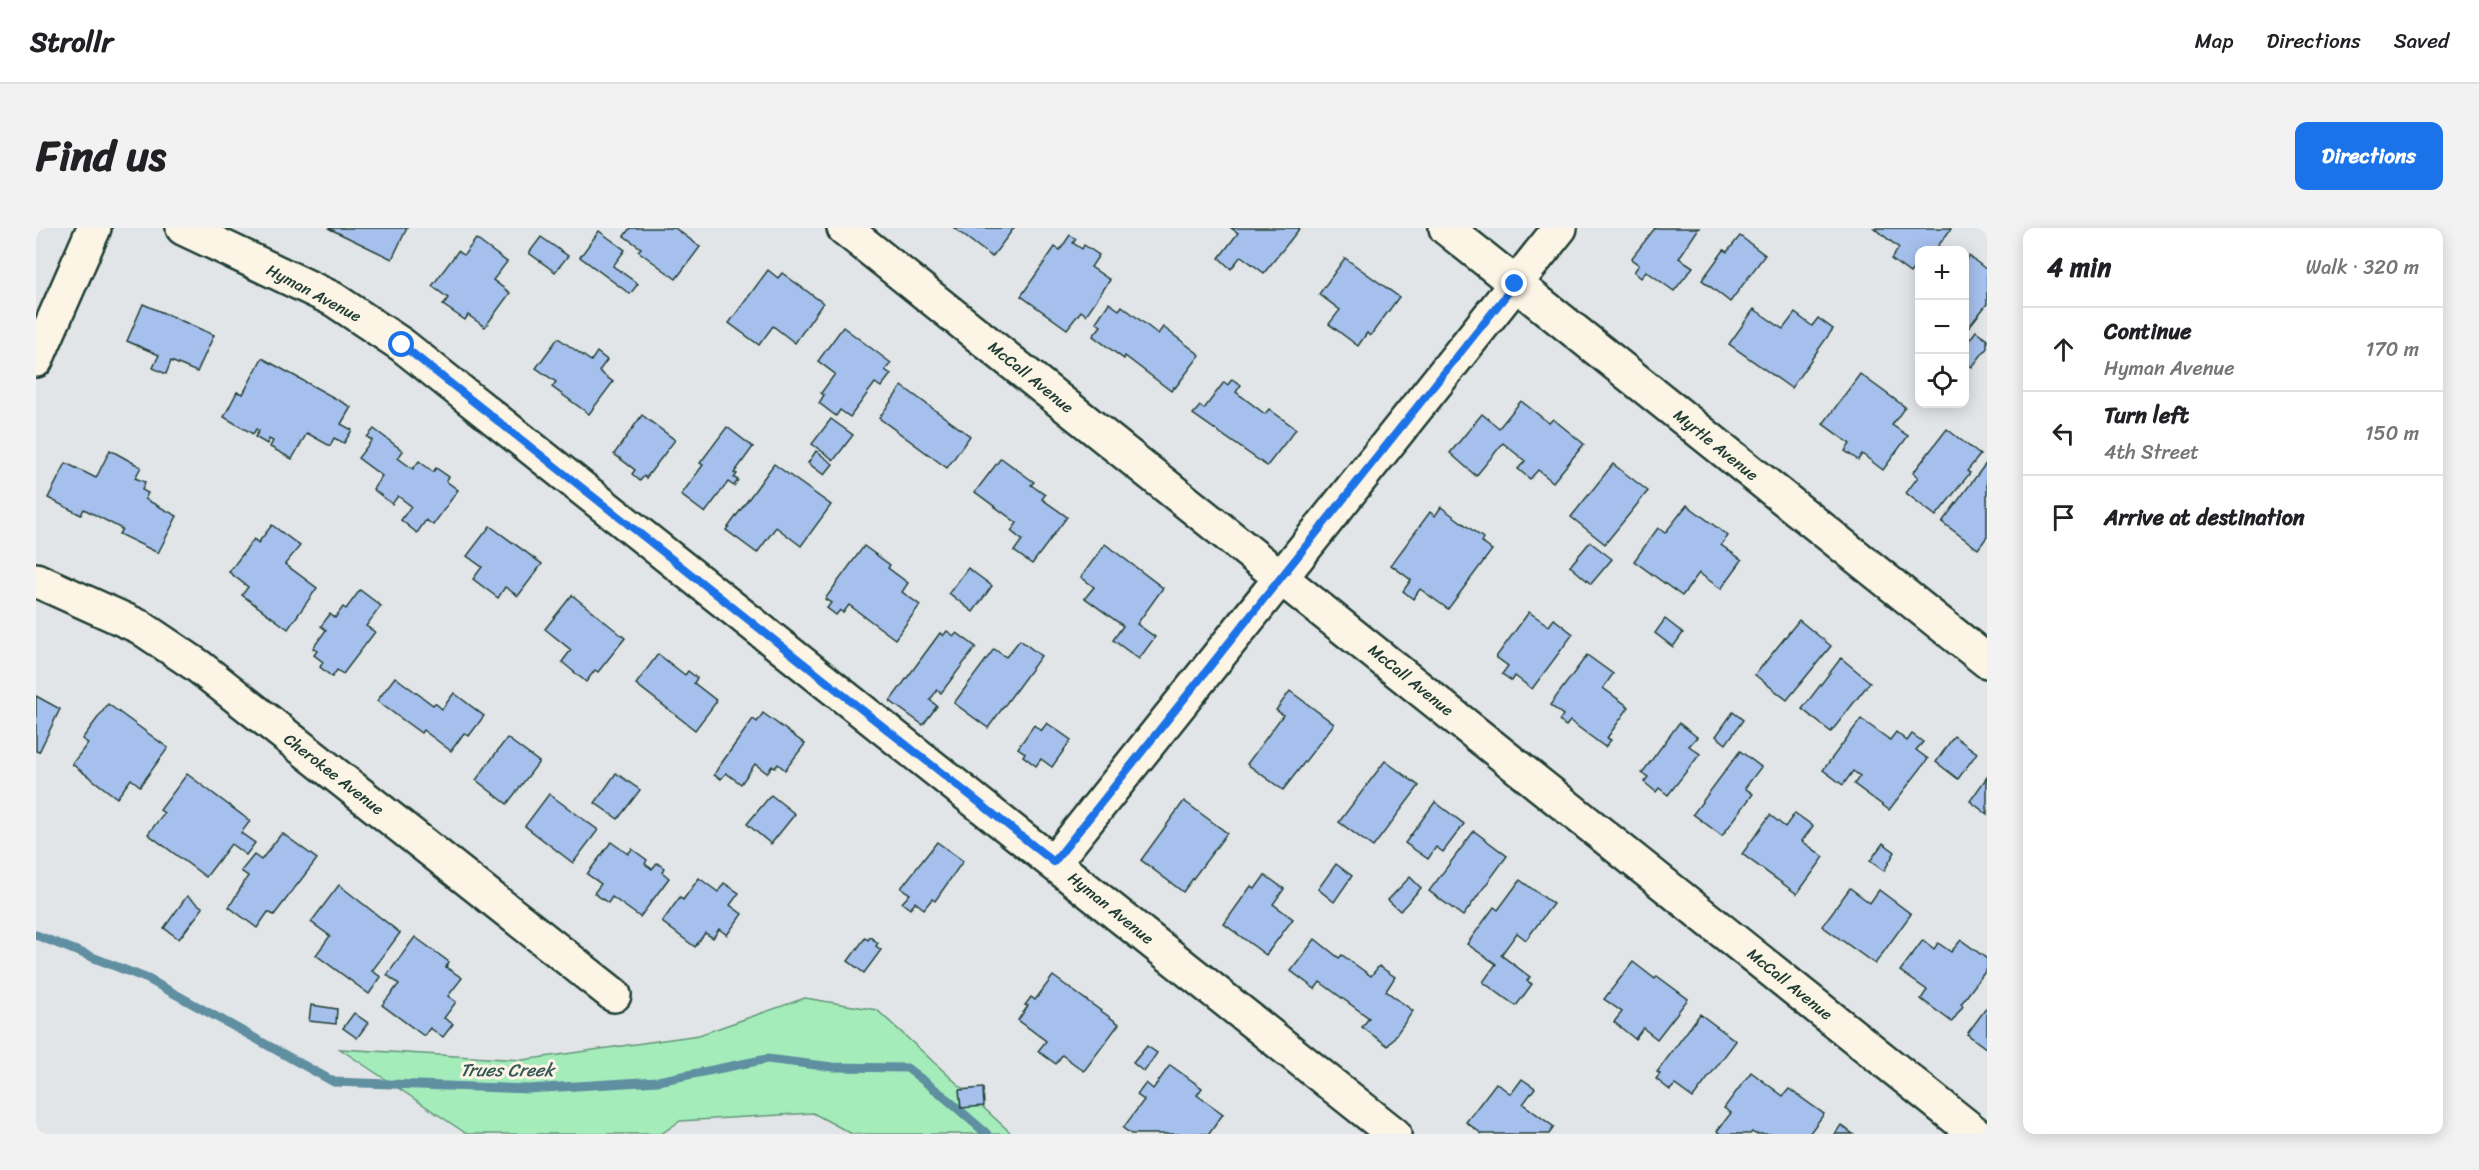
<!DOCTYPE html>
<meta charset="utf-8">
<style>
body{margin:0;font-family:Sriracha,sans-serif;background:#f2f2f2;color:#202124}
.controls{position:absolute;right:18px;top:18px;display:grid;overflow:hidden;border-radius:12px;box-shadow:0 3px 15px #0003}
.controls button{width:54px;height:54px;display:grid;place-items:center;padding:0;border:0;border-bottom:2px solid #e0e0e0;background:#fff;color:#202124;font:30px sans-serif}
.stop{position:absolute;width:18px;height:18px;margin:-14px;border:4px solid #1a73e8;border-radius:50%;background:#fff}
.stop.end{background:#1a73e8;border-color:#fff;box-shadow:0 2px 6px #0008}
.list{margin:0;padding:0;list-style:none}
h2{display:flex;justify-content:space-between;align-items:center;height:78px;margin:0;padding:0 24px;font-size:26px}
h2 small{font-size:20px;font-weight:400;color:#757577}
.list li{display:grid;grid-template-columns:39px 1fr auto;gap:18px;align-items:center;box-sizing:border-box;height:84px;padding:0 24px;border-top:2px solid #e0e0e0}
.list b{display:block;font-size:22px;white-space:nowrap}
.list p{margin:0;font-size:20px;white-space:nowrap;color:#757577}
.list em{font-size:20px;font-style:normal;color:#757577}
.icon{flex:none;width:33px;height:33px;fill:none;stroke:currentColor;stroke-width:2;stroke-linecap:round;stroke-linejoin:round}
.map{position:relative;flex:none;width:1951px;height:906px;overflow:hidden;border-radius:12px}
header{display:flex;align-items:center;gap:36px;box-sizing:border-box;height:84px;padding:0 30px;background:#fff;border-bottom:2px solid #e0e0e0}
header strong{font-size:28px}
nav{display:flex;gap:33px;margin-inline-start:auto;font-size:21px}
.intro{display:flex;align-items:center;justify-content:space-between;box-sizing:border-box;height:144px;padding:0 36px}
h1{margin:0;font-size:42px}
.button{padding:15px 27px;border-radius:12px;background:#1a73e8;color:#fff;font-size:21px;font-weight:700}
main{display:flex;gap:36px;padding:0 36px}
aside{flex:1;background:#fff;border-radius:12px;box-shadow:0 3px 15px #0003}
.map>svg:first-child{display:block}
</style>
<header>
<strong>Strollr</strong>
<nav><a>Map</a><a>Directions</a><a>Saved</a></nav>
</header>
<div class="intro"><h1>Find us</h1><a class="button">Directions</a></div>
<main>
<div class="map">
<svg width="1951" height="906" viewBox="0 0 1951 906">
<rect width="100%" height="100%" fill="#e2e5e7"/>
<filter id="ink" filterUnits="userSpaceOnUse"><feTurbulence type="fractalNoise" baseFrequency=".0167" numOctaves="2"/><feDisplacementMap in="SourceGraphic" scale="12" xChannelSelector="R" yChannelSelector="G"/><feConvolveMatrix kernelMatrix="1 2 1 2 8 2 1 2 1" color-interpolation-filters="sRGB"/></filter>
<g filter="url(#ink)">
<polygon fill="#a4edbb" stroke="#629578" stroke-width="1.5" points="769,770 841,782 976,906 816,906 777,885 644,893 625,906 431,906 304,821 487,832 663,807"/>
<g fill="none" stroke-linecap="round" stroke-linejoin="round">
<polyline stroke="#5e8fa0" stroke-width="9" points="0,707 112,751 298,854 492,861 622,853 731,831 797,839 871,840 905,866 951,906"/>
</g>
<g fill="#a5c0ec" stroke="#1f3d34" stroke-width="1.5">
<polygon points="292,0 371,0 356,31"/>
<polygon points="594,0 639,0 664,19 640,51 602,23 605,20 588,8"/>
<polygon points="918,0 978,0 956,29"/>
<polygon points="1195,0 1264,0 1228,45 1205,28 1195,41 1183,30 1202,5"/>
<polygon points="1619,0 1663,0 1643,30 1657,39 1638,63 1610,43 1605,50 1598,44 1603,37 1595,31"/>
<polygon points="1838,0 1914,0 1915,1 1899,22 1884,22 1884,36 1882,35 1874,45 1855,31 1863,20"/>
<polygon points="563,3 589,22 577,38 602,56 594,66 544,29"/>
<polygon points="1034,7 1040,11 1037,15 1046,21 1048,17 1063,27 1055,39 1074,52 1050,87 1045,83 1031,101 985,68 1019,19 1024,22"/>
<polygon points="1704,8 1729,27 1694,74 1666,52 1688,22 1691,24"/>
<polygon points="505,9 532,28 519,44 493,25"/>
<polygon points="440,11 471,34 457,52 474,65 449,99 432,87 429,92 407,77 412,70 396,58 422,23 428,27"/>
<polygon points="1933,28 1951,42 1951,76 1928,105 1928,35"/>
<polygon points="1309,30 1363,69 1334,108 1331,105 1322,118 1293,96 1304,82 1283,66"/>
<polygon points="732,42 742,50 746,45 787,75 759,115 737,98 723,117 693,95"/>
<polygon points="1073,75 1083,82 1086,78 1122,106 1127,99 1164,127 1139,160 1138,159 1135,163 1089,128 1088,131 1057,108 1065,98 1060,94"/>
<polygon points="107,76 178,107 161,144 135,133 130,146 117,140 123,127 91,113"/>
<polygon points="1718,81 1747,101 1759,85 1776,98 1782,90 1797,101 1755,160 1693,116"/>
<polygon points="807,99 855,135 849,142 855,146 845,159 839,155 814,189 804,182 800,188 783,175 788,167 785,165 799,146 782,133"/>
<polygon points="1940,103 1951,111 1951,120 1936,139 1928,133 1928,119"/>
<polygon points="522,110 555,133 561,124 571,132 563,143 577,154 553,186 516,159 520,154 500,140"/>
<polygon points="226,130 315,179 305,196 316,202 308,215 298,210 294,218 271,205 256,231 234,219 237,213 233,211 231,216 219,209 223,203 220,201 217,206 188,189 201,164 207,166"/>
<polygon points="1824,146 1869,179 1856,197 1872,208 1847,242 1826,226 1822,232 1809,223 1814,216 1787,196"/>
<polygon points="1196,151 1205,157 1200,164 1229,186 1233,181 1260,201 1231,238 1157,186 1164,178 1168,181 1188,154 1192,157"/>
<polygon points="866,158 934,208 911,240 843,190"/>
<polygon points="1485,173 1513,195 1517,191 1548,216 1517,254 1502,242 1494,251 1482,241 1489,233 1467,215 1440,248 1414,225 1446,186 1463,200"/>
<polygon points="606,187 639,212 610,250 608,248 604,253 596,246 599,242 578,226"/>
<polygon points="795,191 817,207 798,232 776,216"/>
<polygon points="691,199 717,219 698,245 701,246 698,250 702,252 698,258 692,254 669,285 645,267 667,237 664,235"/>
<polygon points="338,201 367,223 362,230 377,241 383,233 397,244 400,240 413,249 410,253 422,262 397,297 390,292 381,305 365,292 375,278 362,268 356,276 337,261 346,248 322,230 336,212 331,209"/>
<polygon points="1911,201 1944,227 1931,243 1934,245 1900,288 1870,265 1882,249 1877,245"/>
<polygon points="74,222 105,239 99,250 109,254 106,262 112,265 109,271 141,288 122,325 83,306 86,301 48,281 45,287 12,270 30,235 60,250"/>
<polygon points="780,223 797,236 788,247 772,235"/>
<polygon points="965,230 998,254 995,257 1009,267 1006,271 1031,289 996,336 978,323 986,312 975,303 981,295 939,264"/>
<polygon points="1951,234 1951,309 1942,321 1906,294"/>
<polygon points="738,236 795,277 765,318 740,299 721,325 690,302"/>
<polygon points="1577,236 1612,263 1569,316 1535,289"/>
<polygon points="1651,277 1692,308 1685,317 1706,332 1685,361 1663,345 1646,368 1598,333 1622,300 1629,305"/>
<polygon points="1405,279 1447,310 1445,314 1456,322 1412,381 1384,361 1377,371 1367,363 1375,352 1355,337 1394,284 1399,288"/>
<polygon points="236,297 264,318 249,336 281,360 252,401 206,367 212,359 193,344 218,311 222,315"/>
<polygon points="454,298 506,336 482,368 469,359 462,370 437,351 446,339 431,328"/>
<polygon points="1554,314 1576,331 1555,356 1534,338"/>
<polygon points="1069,316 1127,360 1101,396 1119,409 1103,431 1077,412 1087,398 1049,370 1058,359 1045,349"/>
<polygon points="828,318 854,337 852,340 872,355 866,364 884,377 859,411 813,377 807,385 804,382 800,387 791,380 795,375 789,371"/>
<polygon points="932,340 956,358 937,384 913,365"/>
<polygon points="324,362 345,378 330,398 339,404 307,446 301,442 296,449 284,439 287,434 278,427 281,423 277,420 290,402 285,398 294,386 299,390 307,379 310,381"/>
<polygon points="536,367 589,410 562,444 559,442 550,454 526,434 535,422 509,401"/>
<polygon points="1493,384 1513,398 1518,391 1537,406 1496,461 1479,448 1476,453 1466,446 1472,438 1460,429"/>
<polygon points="1629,391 1647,405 1637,419 1619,405"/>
<polygon points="1763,392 1795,418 1751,472 1719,447"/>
<polygon points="911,403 918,408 921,405 940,419 905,465 901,462 894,472 901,478 887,497 854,473 904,405 907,408"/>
<polygon points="984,412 1005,428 952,500 918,475 958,421 970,429"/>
<polygon points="622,426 649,447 652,443 661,450 658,455 681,473 659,502 600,456"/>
<polygon points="1551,427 1577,446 1567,460 1593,479 1571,510 1575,512 1569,519 1534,493 1530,498 1523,493 1527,487 1514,477"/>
<polygon points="1805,430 1834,454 1795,504 1766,481"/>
<polygon points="359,449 397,477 399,475 406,481 418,465 448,488 433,508 428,505 415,523 387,502 385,505 341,473"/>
<polygon points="1254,463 1298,496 1247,562 1211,536 1247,487 1240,482"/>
<polygon points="0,468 24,481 3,524 0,523"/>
<polygon points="72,476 132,520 104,558 95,551 81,570 36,536 52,515 46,511"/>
<polygon points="1697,484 1707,492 1690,516 1680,508"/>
<polygon points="727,485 769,516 749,542 742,536 739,540 736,538 731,545 719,536 705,556 690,545 685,551 678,547 682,540 717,491 721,494"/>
<polygon points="1825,491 1854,512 1860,504 1871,513 1876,506 1887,514 1880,522 1892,531 1853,582 1818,556 1824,548 1817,543 1807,557 1787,542"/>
<polygon points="1011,495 1035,512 1016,539 1005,531 1000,538 987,528 989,525 982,520 998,497 1005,503"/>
<polygon points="1643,495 1661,509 1653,518 1664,526 1632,567 1623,560 1620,564 1608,554 1612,549 1606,545"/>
<polygon points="1918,508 1941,525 1922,551 1900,534"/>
<polygon points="471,510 503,534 471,576 440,552"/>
<polygon points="1704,523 1725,539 1709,560 1717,566 1686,608 1657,586"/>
<polygon points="1349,533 1383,558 1337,619 1303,594"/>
<polygon points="580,545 604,562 582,591 559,575"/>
<polygon points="151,546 214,593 205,605 219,615 210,627 195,616 170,649 112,606 128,585 124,582"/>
<polygon points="1951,549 1951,586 1934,573"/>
<polygon points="513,566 562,602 537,635 489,598"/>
<polygon points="735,567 759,586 735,616 711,596"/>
<polygon points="1148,573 1191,605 1147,664 1105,632"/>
<polygon points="1399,574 1428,596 1407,624 1400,619 1392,631 1369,615"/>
<polygon points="1759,585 1777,598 1766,613 1788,629 1761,666 1706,626 1734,587 1749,599"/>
<polygon points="1438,603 1471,628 1427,688 1393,663"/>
<polygon points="246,605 281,631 238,687 232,684 221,700 193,679 212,648 205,643 218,627 225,632"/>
<polygon points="575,614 592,626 596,621 611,632 609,636 616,641 621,635 628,640 626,644 633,650 604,689 576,669 572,675 558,665 565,656 551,646"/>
<polygon points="901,614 927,633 899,673 896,671 888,681 879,674 874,681 866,675 874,666 865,660"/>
<polygon points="1847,615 1859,624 1848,643 1834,633"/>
<polygon points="1300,636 1316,648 1298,674 1282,661"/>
<polygon points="1229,647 1248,661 1237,676 1257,691 1230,727 1188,696 1215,658 1219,661"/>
<polygon points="1374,649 1385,660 1364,683 1352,672"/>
<polygon points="663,650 682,664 688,655 703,665 694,677 706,686 691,707 683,701 677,710 669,705 659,719 626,694 644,669 647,672"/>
<polygon points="1484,652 1517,676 1490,712 1481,705 1465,727 1494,749 1491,753 1496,756 1480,778 1447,754 1460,736 1431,716 1458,679 1462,682"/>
<polygon points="303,657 364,705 336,743 345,749 333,766 280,727 294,708 275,694"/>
<polygon points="1814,660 1834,675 1843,662 1875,686 1839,736 1786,698"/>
<polygon points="151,668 167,680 143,711 128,700"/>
<polygon points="379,709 413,734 410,739 426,750 412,768 420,774 408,790 417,796 407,809 394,800 388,808 346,777 363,756 351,747"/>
<polygon points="834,709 842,715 840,718 845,722 828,745 812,733 829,710 832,712"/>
<polygon points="1279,711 1303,730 1306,727 1335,748 1343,738 1359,749 1350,763 1377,783 1352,818 1326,799 1333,790 1284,754 1279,761 1255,743"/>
<polygon points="1887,712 1898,721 1902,715 1915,724 1925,712 1951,731 1951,741 1925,776 1927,778 1916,794 1885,771 1891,762 1864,743"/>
<polygon points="1597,734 1619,751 1621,748 1652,771 1621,811 1607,800 1599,811 1578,794 1586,784 1568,771"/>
<polygon points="1017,748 1083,796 1048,843 1026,827 1020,836 1002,823 1010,813 982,792 992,778 989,777 995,769 999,772"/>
<polygon points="275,777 301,781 300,796 273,793"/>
<polygon points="1951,779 1951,821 1931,806"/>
<polygon points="318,785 332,795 321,810 307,800"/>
<polygon points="1664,786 1700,813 1657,870 1639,857 1634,862 1620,851 1624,846 1621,844"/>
<polygon points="1111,818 1121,825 1108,844 1097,835"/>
<polygon points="1134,837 1166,860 1161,867 1187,886 1173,906 1095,906 1087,900 1108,872 1101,867 1110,855 1117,861"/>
<polygon points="1715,844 1747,868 1753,861 1788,886 1773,906 1719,906 1716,904 1714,906 1684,906 1681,903 1695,885 1688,880"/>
<polygon points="1486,851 1499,860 1487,876 1518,899 1513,906 1446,906 1430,894 1460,855 1475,866"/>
<polygon points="947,860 948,878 925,880 923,862"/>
<polygon points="1805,897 1817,906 1799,906"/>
</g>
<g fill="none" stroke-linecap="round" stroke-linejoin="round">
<defs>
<g id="minor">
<polyline points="147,0 297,71 366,117 1358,906"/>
<polyline points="808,0 1940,906"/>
<polyline points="1410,0 1951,433"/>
<polyline points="0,132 58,0"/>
<polyline points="0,352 104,399 162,438 578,767"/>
<polyline points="1018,634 1524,0"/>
</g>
</defs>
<use href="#minor" stroke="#1f3d34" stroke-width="38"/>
<use href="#minor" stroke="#fcf5e5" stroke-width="33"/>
</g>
</g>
<g fill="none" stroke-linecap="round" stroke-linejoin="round" filter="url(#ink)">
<polyline stroke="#1a73e8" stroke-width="8" points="366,117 1018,634 1479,56"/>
</g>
<g text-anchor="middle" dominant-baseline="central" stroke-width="6" stroke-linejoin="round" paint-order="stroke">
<g font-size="16" fill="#1f3d34" stroke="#fcf5e5">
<text transform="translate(278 65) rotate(28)">Hyman Avenue</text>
<text transform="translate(995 149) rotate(39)">McCall Avenue</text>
<text transform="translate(1680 217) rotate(39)">Myrtle Avenue</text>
<text transform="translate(1375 452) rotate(39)">McCall Avenue</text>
<text transform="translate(298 546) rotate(38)">Cherokee Avenue</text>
<text transform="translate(1075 680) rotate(39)">Hyman Avenue</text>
<text transform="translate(1754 756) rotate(39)">McCall Avenue</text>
</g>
<g font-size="18" font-style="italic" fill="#345858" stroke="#fcf5e5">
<text x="471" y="842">Trues Creek</text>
</g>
</g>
</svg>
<div class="controls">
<button>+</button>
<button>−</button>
<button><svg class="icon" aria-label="locate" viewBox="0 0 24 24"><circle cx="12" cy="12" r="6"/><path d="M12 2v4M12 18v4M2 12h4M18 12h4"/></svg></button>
</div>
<div class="stop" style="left:366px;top:117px"></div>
<div class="stop end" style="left:1479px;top:56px"></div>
</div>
<aside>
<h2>4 min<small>Walk · 320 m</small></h2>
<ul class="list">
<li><svg class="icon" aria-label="ahead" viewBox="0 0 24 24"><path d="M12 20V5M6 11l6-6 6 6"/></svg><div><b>Continue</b><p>Hyman Avenue</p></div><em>170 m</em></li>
<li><svg class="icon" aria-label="left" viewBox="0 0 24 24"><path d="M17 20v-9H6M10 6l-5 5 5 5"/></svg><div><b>Turn left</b><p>4th Street</p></div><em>150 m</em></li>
<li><svg class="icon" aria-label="arrive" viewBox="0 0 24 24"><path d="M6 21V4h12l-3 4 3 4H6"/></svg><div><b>Arrive at destination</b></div></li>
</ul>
</aside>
</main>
